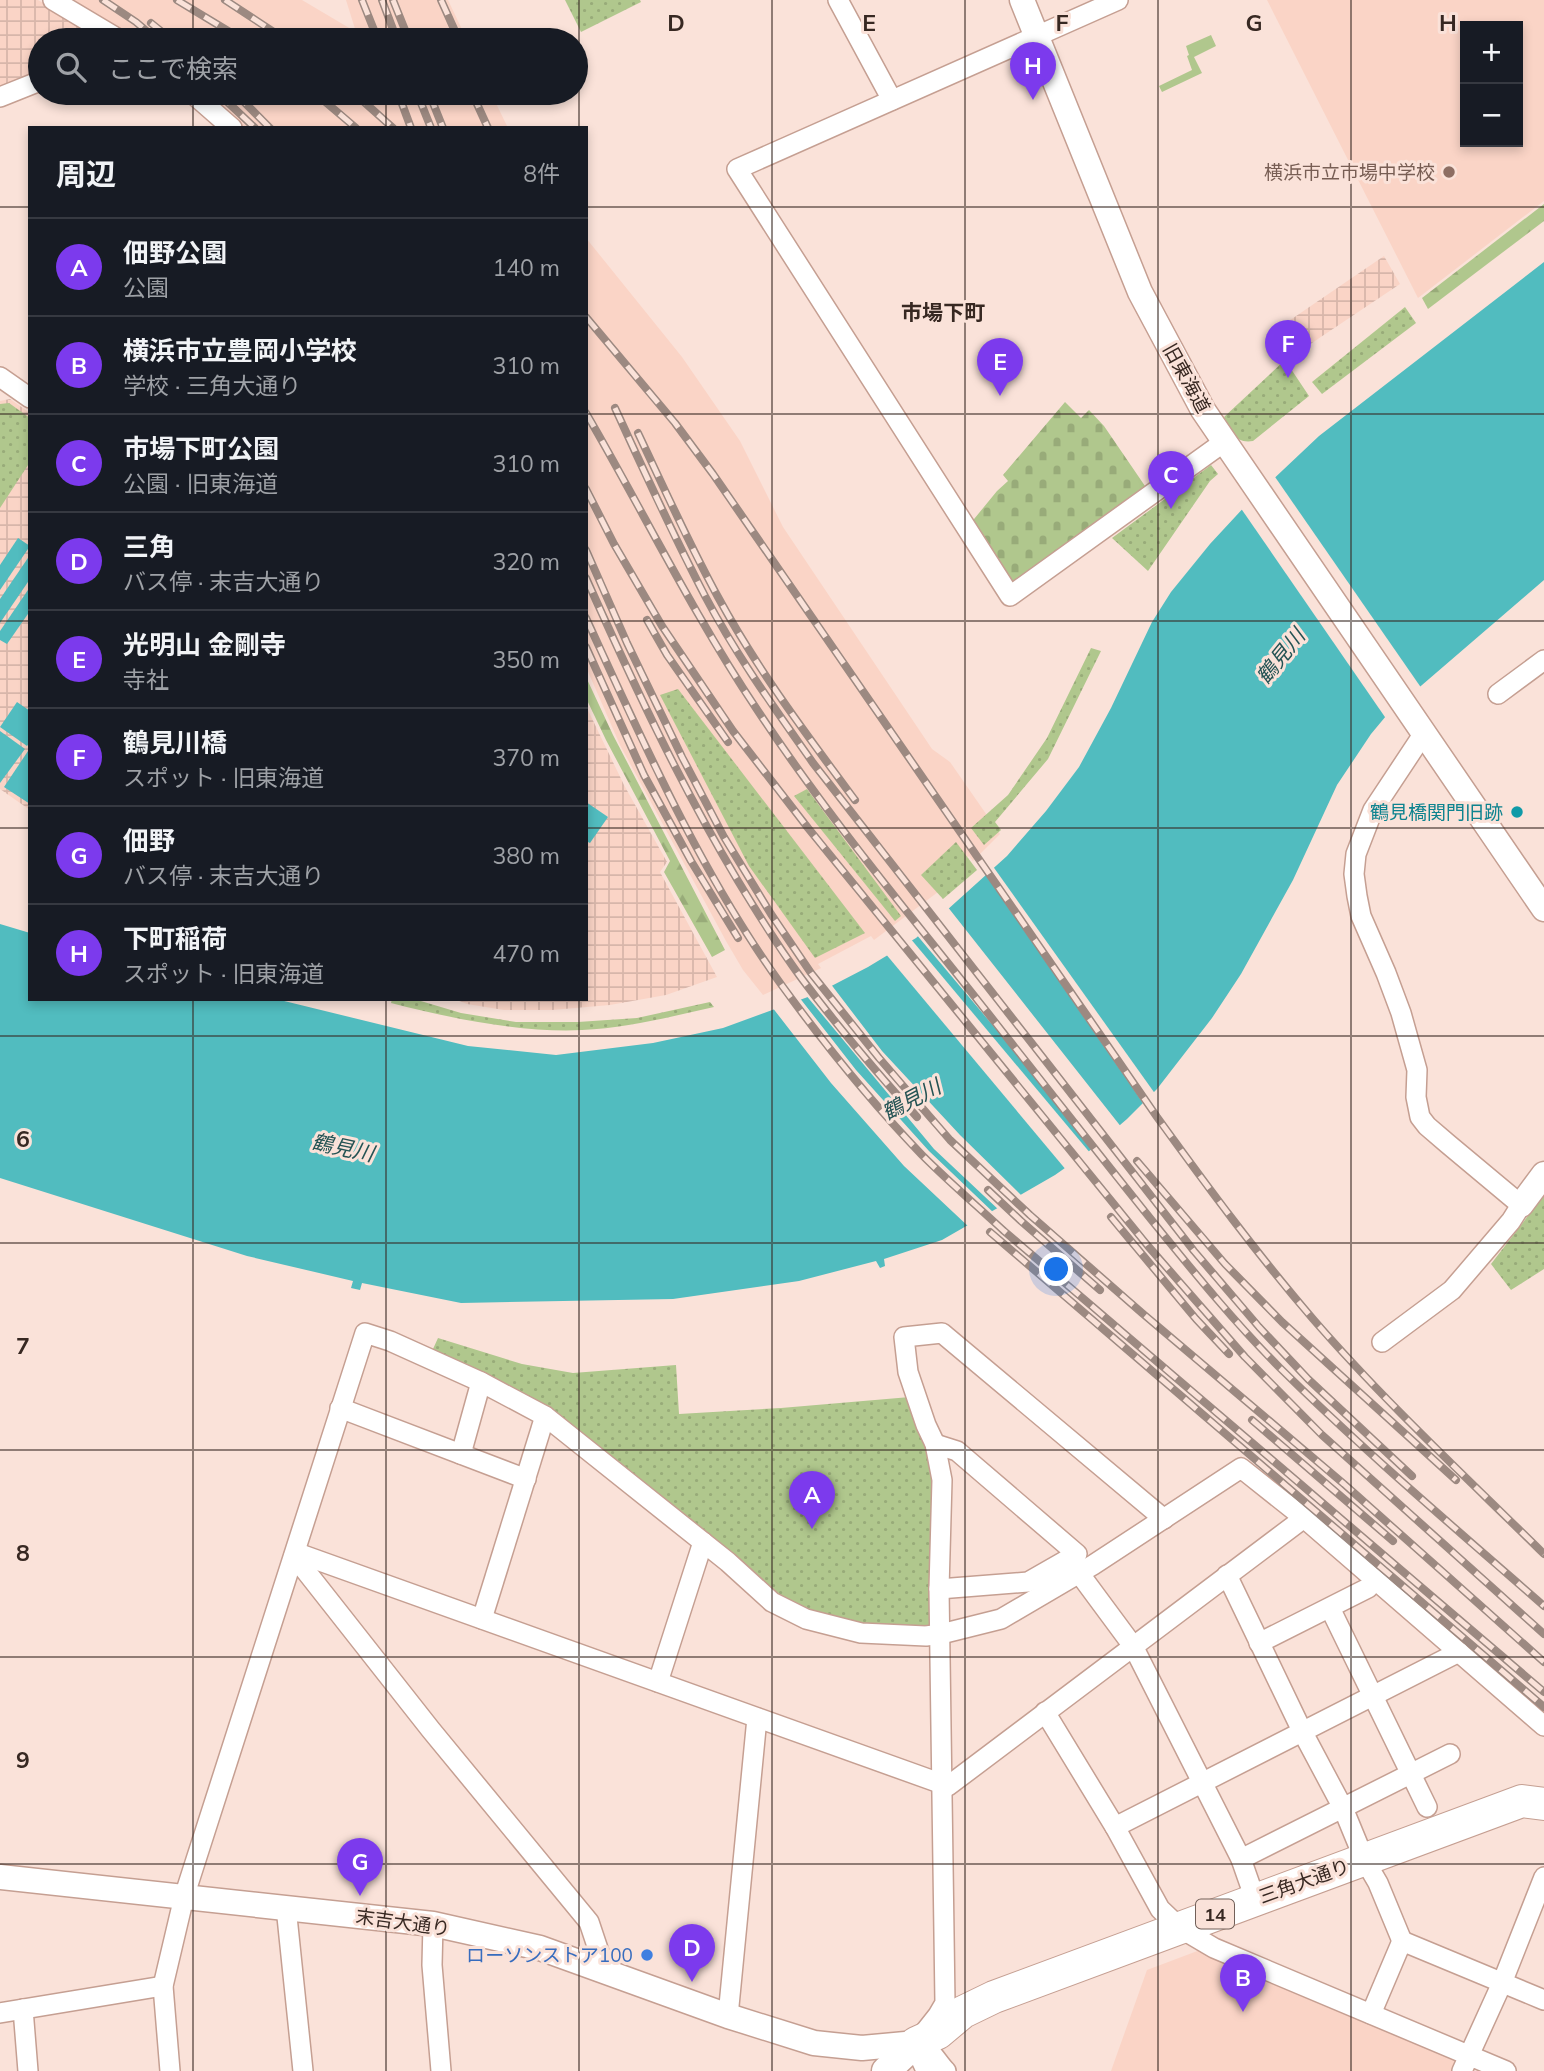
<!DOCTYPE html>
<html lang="ja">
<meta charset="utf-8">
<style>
body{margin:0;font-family:Mulish,"Noto Sans JP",sans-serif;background:#242831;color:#f1f3f6}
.controls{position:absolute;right:21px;top:21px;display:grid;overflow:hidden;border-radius:0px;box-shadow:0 4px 10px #0003}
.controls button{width:63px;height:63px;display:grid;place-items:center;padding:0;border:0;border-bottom:2px solid #363941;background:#171b24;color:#f1f3f6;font:35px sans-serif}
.you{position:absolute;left:1057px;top:1270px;width:24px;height:24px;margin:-18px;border:5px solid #fff;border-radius:50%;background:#1a73e8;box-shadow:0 0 0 10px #1a73e833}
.badge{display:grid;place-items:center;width:46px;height:46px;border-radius:50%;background:#7c3aed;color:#fff;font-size:23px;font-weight:700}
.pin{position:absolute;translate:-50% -58px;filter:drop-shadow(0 2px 4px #0008)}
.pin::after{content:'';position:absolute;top:37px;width:24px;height:21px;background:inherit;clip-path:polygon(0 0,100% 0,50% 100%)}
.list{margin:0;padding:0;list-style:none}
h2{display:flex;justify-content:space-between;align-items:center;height:91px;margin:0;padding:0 28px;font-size:30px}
h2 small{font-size:23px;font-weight:400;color:#9ea1a6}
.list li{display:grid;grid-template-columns:46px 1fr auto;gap:21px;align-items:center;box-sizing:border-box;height:98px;padding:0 28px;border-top:2px solid #363941}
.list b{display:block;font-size:26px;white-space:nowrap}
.list p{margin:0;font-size:23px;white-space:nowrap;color:#9ea1a6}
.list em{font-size:23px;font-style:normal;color:#9ea1a6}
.icon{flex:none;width:38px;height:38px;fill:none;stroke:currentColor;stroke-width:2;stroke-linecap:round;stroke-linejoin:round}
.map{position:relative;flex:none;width:1544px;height:2071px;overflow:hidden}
.search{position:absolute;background:#171b24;box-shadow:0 4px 10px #0003;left:28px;top:28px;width:560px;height:77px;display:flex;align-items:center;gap:18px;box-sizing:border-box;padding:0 24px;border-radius:38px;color:#9ea1a6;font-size:26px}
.panel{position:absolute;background:#171b24;box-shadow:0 4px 10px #0003;left:28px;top:126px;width:560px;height:875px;border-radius:0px}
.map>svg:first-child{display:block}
</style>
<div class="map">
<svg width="1544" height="2071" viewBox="0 0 1544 2071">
<defs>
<pattern id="industrial-grid" width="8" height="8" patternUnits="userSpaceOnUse" patternTransform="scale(1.75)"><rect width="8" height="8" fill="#fad4c6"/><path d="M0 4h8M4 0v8" fill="none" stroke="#d7b6aa"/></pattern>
<pattern id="grass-dots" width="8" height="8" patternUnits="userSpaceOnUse" patternTransform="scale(1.75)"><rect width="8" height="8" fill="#b0c78d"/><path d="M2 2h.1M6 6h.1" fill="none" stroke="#98ab79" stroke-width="1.8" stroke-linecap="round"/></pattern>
<pattern id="forest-firs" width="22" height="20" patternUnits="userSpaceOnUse" patternTransform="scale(1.75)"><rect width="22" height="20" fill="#b0c78d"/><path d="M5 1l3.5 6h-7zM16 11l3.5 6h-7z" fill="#98ab79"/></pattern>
<pattern id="cemetery-stones" width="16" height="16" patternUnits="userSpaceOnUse" patternTransform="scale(1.75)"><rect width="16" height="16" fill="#b0c78d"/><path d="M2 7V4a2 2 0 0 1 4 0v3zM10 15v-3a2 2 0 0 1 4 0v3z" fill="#98ab79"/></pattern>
</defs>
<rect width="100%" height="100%" fill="#fae2d9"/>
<g fill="#fad4c6" fill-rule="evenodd">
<polygon points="67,0 302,0 356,32 346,0 448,0 467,40 131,40"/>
<path d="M1267,0H1544V201L1418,298ZM1518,26V142H1465V26Z"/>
<polygon points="202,93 491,93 508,128 241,128"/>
<polygon points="586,238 682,357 740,441 783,527 932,749 950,762 1000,834 973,861 969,856 934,886 938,892 874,940 871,936 818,964 821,968 819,969 763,995 743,970 726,941 620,745 586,667"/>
<polygon points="1200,1950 1462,2055 1459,2071 1111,2071 1147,1970"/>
</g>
<g fill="url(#industrial-grid)">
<polygon points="0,0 38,0 100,35 105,40 40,40 40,76 0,90"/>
<polygon points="1384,256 1400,284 1297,353 1280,327"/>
<polygon points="10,399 30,413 30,810 0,789 0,401"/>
<polygon points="586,706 624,785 667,862 660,872 717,977 666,995 610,1005 552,1010 504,1010 467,1004 454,999 586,999"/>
</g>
<g fill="url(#grass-dots)">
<polygon points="565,0 640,0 641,2 581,32"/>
<polygon points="1405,307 1416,323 1322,394 1312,382"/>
<path d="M1285,360L1309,396L1253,441C1235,444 1232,431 1224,417Z"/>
<polygon points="9,403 30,418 30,462 0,508 0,404"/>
<polygon points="1211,465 1218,474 1210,481 1148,571 1112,538"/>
<polygon points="1091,648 1101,651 1048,759 995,822 1001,830 984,845 971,828 1008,795 1047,738"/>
<polygon points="678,689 865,933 815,958 749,866 660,695"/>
<polygon points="807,789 901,916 895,921 794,796"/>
<polygon points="956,842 977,870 943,899 921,875"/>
<path d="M392,999H414L461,1013L516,1022H578L637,1018L710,1002L714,1007C670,1017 627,1028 582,1030C522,1033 449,1018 391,1003Z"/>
<polygon points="1544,1195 1544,1269 1511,1290 1491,1264"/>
<polygon points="438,1338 522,1364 573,1373 676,1365 679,1414 781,1408 910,1397 935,1475 931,1630 862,1625 809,1611 771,1595 515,1393 433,1349"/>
</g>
<g fill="url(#forest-firs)">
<polygon points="1544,204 1544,221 1428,309 1422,298"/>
<polygon points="586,677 613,735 725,950 712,957 664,872 670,861 606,740 586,698"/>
</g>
<polygon fill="url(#cemetery-stones)" points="1065,402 1081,418 1089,410 1104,426 1145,486 1012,584 970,524 997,491 1008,481 1003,475"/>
<polygon fill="#b0c78d" points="1211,35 1216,46 1194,57 1202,73 1162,92 1159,86 1192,70 1187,56 1189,55 1186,46"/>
<g fill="#51bcbf">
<polygon points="1544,262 1544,580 1386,716 1371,734 1337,785 1293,880 1241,974 1212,1018 1157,1089 1127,1119 1092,1149 1055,1175 942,1240 884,1259 885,1266 880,1268 876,1261 799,1281 673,1299 461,1303 362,1283 360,1290 351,1288 353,1281 247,1256 0,1178 0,924 30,933 30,999 276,999 468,1046 556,1055 653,1043 723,1028 816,994 868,967 916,938 1007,856 1046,811 1079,767 1111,708 1152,622 1171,592 1210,544 1248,503 1319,436"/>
<polygon points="18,538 30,546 0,590 0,565"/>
<polygon points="30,555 30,579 0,623 0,599"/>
<polygon points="30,587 30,611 7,644 0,640 0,631"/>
<polygon points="17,702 30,711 30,742 27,746 0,727"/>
<polygon points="0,731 25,749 0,783"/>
<polygon points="28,751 30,752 30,804 4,787"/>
<polygon points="586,802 608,817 590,843 586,841"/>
</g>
<g fill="#fae2d9">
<polygon points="1273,474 1422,689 1387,720 1240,507"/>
<polygon points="992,865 1156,1095 1145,1106 984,872"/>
<polygon points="947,906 1122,1128 1094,1152 1006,1041 916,934"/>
<polygon points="910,938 1091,1154 1067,1171 885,953"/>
<polygon points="830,983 882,1051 960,1135 1023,1197 1000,1211 934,1149 805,994"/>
<polygon points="799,997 856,1070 929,1151 995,1214 970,1228 904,1166 831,1083 772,1007"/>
</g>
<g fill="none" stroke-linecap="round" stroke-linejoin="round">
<defs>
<g id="minor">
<polyline points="53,0 120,40"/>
<polyline points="838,0 892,100"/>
<polyline points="1118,0 737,169 1010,596 1224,442"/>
<polyline points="192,93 232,128"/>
<polyline points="0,97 40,81"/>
<polyline points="0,377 30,398"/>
<polyline points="1498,694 1544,660"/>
<polyline points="1382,1342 1452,1290 1511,1221 1521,1205 1448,1144 1427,1126 1420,1117 1416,1097 1417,1070 1401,1013 1386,973 1361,916 1357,896 1354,874 1356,854 1373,810 1424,733"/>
<polyline points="340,1408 526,1479"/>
<polyline points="935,1444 957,1451 1077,1554 1028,1582 939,1589"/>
<polyline points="461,1454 481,1382"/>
<polyline points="294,1556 303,1555 948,1786 1304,1518"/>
<polyline points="294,1556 431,1730 589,1922 605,1970"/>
<polyline points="1079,1573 1133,1646 1241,1859 1255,1899"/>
<polyline points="1227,1575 1302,1731 1343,1808 1364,1859 1378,1883 1402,1941"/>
<polyline points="1330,1608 1427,1807"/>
<polyline points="482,1619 545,1416"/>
<polyline points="1259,1643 1368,1588 1375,1580"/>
<polyline points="658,1682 703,1542"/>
<polyline points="1045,1712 1115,1827 1160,1909 1180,1928 1214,1948 1506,2071"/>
<polyline points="1115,1827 1459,1652"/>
<polyline points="1241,1859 1450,1754"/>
<polyline points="286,1907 303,2071"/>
<polyline points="433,1924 432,1965 441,2071"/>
<polyline points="23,2009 28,2071"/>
<polyline points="0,2013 163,1986"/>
<polyline points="1371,2014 1402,1941 1544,2000"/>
<polyline points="728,2016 757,1718"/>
<polyline points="170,2071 163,1986 184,1897 365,1333 390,1341 481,1382 545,1416 728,1562 772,1602 806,1619 861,1633 926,1636 941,1634 1001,1619 1093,1565 1241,1468 1304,1518 1544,1726"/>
<path d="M946,2071C936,2061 931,2047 916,2043L938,2015L945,2003L939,1589L942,1480L935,1444L926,1425L908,1372L904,1337L942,1333L1164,1519"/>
<polyline points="1462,2071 1502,1983 1544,1877"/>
</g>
<g id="tertiary">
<polyline points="1022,0 1140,292 1203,410 1544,909"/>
<polyline points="1521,1205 1544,1174"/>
<polyline points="0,1877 433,1924 540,1948 728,2016 814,2043 862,2048 916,2043 929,2071"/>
</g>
<polyline id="secondary" points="886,2071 916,2043"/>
<polyline id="primary" points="916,2043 938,2033 963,2012 994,1997 1522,1801 1544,1804"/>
</defs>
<use href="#minor" stroke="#c59f92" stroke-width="22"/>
<use href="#tertiary" stroke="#c59f92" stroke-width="27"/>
<use href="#secondary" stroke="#c59f92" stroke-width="31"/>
<use href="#primary" stroke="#c59f92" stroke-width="34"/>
<use href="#minor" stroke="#fff" stroke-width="19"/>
<use href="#tertiary" stroke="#fff" stroke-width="24"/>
<use href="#secondary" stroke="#fff" stroke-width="28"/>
<use href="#primary" stroke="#fff" stroke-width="32"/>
<defs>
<g id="rail">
<polyline points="103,0 136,22 157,40"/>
<polyline points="177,0 243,40"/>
<polyline points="225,0 286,40"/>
<polyline points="362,0 378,40"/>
<polyline points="382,0 397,40"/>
<polyline points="393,0 409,40"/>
<polyline points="441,0 459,40"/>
<polyline points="151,23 172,40"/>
<polyline points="218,93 255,128"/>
<polyline points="235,93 270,128"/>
<polyline points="315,93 356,128"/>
<polyline points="354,93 393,128"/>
<polyline points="398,93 411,128"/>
<polyline points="417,93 431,128"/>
<polyline points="429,93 443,128"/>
<polyline points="472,93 488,128"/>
<path d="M586,317L675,423L713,474L1157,1117C1207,1186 1257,1254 1313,1319C1385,1402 1466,1477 1544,1554"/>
<path d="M615,408C644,471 673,535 705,596C736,655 775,709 813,763L1194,1251L1259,1327L1308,1379L1412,1476"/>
<path d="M586,413C643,511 693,614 756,708C832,824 924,931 1009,1040C1059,1103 1108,1166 1158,1228C1197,1276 1236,1324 1280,1368C1364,1451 1455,1528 1544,1606"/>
<path d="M638,433C664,488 689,544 718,597C757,669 806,734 855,800"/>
<polyline points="586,489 614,544 662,626 733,731 808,828 1148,1246 1245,1357 1322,1435 1544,1634"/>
<polyline points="586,550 627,643 682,757 724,837 771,914 811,973 879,1058 950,1140 1030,1215 1142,1313 1344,1484 1544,1662"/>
<path d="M586,578C633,683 679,782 738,881C758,914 779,948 802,979C838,1027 877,1073 917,1117"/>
<path d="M586,618C644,744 701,874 783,987C826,1046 872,1103 922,1155C948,1181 977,1206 1004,1231L1544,1692"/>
<polyline points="647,620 667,655 728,742"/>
<polyline points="586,647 644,775 691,861 738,938"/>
<polyline points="1137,1161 1225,1264 1282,1322 1456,1480"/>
<polyline points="988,1190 1021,1221 1100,1290"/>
<polyline points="1111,1217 1196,1319 1229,1354"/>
<polyline points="990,1232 1544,1707"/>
<polyline points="1252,1420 1393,1541"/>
</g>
</defs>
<use href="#rail" stroke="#9c8981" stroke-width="8"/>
<use href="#rail" stroke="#fae2d9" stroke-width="5" stroke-dasharray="16" stroke-linecap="butt"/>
</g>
<path fill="none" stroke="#372822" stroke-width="2" stroke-opacity="0.55" d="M193,0V40M386,0V40M579,0V128M772,0V2071M965,0V2071M1158,0V2071M1351,0V2071M193,93V128M386,93V128M0,207H30M586,207H1544M0,414H30M586,414H1544M0,621H30M586,621H1544M0,828H30M586,828H1544M193,999V2071M386,999V2071M579,999V2071M0,1036H1544M0,1243H1544M0,1450H1544M0,1657H1544M0,1864H1544"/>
<circle fill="#8d6e63" stroke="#fae2d9" stroke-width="2.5" cx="1449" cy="172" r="7"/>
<circle fill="#0f9aa8" stroke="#fae2d9" stroke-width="2.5" cx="1517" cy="812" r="7"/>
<circle fill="#3f7fe0" stroke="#fae2d9" stroke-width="2.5" cx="647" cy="1955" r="7"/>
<g text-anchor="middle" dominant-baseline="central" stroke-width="6" stroke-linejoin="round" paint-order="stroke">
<rect fill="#fae2d9" stroke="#726059" stroke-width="2" x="1196" y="1899.5" width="38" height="29" rx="5"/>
<g font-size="18" font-weight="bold" fill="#372822">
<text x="1215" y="1914">14</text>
</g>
<g font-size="19" fill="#785e54" stroke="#fae2d9" text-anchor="end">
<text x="1435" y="172">横浜市立市場中学校</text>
</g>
<g font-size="19" fill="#372822" stroke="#fae2d9">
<text transform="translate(1187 378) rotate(61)">旧東海道</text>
<text transform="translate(1304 1881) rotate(-20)">三角大通り</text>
<text transform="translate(403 1922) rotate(8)">末吉大通り</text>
</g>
<g font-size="19" fill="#0d838f" stroke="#fae2d9" text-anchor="end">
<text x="1503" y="812">鶴見橋関門旧跡</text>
</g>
<g font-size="19" fill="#366cbe" stroke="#fae2d9" text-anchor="end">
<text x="633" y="1955">ローソンストア100</text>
</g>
<g font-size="21" font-weight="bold" fill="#372822" stroke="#fae2d9">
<text x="943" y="312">市場下町</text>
</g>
<g font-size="21" font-style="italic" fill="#245354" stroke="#fae2d9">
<text transform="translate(1280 656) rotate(-51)">鶴見川</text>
<text transform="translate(911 1099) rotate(-28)">鶴見川</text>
<text transform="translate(343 1147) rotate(12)">鶴見川</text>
</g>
</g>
<g font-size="23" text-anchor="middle" font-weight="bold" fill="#372822" stroke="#fae2d9" stroke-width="6" stroke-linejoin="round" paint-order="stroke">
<text x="676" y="31">D</text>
<text x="869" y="31">E</text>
<text x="1062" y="31">F</text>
<text x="1254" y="31">G</text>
<text x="1448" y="31">H</text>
<text x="23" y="1147">6</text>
<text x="23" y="1354">7</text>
<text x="23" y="1561">8</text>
<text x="23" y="1768">9</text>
</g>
</svg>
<div class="controls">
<button>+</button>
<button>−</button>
</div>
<div class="you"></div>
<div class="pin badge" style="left:812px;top:1529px">A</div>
<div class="pin badge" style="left:1243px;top:2012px">B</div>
<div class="pin badge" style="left:1171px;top:509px">C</div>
<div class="pin badge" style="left:692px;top:1982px">D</div>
<div class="pin badge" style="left:1000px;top:396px">E</div>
<div class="pin badge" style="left:1288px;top:378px">F</div>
<div class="pin badge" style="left:360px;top:1896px">G</div>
<div class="pin badge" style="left:1033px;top:100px">H</div>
<div class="search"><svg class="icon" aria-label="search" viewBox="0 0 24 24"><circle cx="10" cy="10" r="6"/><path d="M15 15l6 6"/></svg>ここで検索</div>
<section class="panel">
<h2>周辺<small>8件</small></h2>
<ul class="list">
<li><span class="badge">A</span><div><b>佃野公園</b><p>公園</p></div><em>140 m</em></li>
<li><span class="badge">B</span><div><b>横浜市立豊岡小学校</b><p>学校 · 三角大通り</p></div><em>310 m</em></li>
<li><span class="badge">C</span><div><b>市場下町公園</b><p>公園 · 旧東海道</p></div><em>310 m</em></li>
<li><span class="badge">D</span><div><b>三角</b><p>バス停 · 末吉大通り</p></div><em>320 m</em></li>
<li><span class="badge">E</span><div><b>光明山 金剛寺</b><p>寺社</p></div><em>350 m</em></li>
<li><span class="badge">F</span><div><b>鶴見川橋</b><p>スポット · 旧東海道</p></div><em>370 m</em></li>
<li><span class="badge">G</span><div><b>佃野</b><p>バス停 · 末吉大通り</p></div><em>380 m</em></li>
<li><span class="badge">H</span><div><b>下町稲荷</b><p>スポット · 旧東海道</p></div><em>470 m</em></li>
</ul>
</section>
</div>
